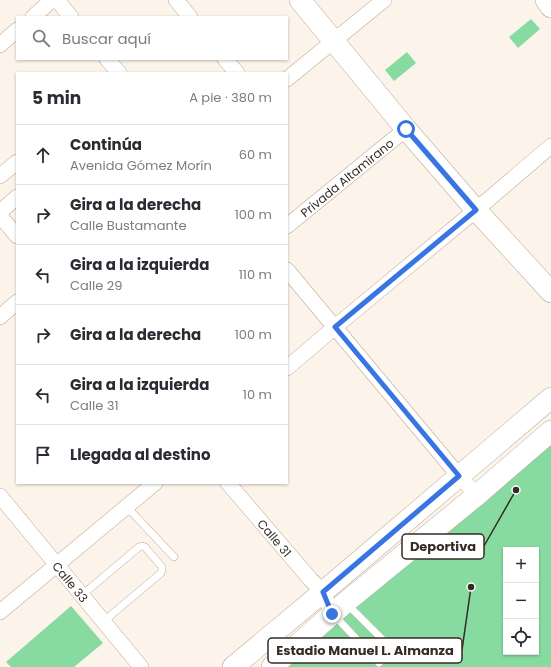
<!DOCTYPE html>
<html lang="es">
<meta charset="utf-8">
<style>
body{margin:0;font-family:Poppins,sans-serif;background:#f2f2f3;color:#2b2b33}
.controls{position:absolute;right:12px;bottom:12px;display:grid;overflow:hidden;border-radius:0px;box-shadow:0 1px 3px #0004}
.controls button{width:36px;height:36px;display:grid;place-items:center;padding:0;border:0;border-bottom:1px solid #e1e1e2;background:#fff;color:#2b2b33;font:20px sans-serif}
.stop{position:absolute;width:12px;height:12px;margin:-9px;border:3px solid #3974e3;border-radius:50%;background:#fff}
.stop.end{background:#3974e3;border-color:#fff;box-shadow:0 1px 4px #0008}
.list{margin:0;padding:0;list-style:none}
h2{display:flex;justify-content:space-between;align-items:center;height:52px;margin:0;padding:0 16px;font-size:17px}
h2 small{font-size:13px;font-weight:400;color:#7c7c81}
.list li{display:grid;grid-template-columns:26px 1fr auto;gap:12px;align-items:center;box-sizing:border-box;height:60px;padding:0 16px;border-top:1px solid #e1e1e2}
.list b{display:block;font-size:15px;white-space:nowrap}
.list p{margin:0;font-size:13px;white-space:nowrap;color:#7c7c81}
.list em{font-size:13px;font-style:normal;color:#7c7c81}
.icon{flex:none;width:22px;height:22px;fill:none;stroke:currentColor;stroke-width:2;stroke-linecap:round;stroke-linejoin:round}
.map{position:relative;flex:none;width:551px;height:667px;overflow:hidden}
.search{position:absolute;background:#fff;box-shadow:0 1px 3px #0004;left:16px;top:16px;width:272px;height:44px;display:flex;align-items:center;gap:10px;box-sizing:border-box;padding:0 14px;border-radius:0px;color:#7c7c81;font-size:15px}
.panel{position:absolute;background:#fff;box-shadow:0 1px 3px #0004;left:16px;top:72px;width:272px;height:412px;border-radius:0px}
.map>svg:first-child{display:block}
</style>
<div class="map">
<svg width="551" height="667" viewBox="0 0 551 667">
<rect width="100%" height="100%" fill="#fcf3eb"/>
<g fill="#87dba1" fill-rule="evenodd">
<polygon points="531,19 540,29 518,48 509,37"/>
<polygon points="407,52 416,63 394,81 385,70"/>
<path d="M551,430V667H271ZM506,550H536V652H506Z"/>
<polygon points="71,606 103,643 74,667 11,667 6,662"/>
</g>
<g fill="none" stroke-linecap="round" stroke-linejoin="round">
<defs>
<g id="lane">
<polyline points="127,507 174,557"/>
<polyline points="82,595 139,547 142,546 145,547 162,567 162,570 161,573 104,621"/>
<polyline points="334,615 379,663 393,650 346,603"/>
</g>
<g id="street">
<polyline points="57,0 71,17"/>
<polyline points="176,0 190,17"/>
<polyline points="33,17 52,0"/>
<polyline points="0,45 17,30"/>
<polyline points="107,59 119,73"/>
<polyline points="225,59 237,73"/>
<polyline points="287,79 384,0"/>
<polyline points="0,176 17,162"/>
<polyline points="0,212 17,197"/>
<polyline points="0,216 17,236"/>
<path id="s1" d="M287,226L406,129"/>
<polyline points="287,270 459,476 477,495"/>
<polyline points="0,317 17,302"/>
<polyline points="287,368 335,327 476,210 551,146"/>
<path id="s2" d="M228,483L311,580L323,592L332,614"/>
<path id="s3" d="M0,496L141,667"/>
<polyline points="0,612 155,483"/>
</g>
<g id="secondary">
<polyline points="300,0 406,129 476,210 551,292"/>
<polyline points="546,0 551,7"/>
<polyline points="233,667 323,592 551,398"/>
<polyline points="272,667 346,602 477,495 551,431"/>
</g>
</defs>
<use href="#lane" stroke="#bfaa98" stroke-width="8"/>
<use href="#street" stroke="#bfaa98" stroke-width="16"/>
<use href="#secondary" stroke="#bfaa98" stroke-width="22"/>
<use href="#lane" stroke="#fff" stroke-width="7"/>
<use href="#street" stroke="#fff" stroke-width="15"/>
<use href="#secondary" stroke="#fff" stroke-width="21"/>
</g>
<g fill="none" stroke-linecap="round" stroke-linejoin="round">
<polyline stroke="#3974e3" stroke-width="5" points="332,614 323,592 459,476 335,327 476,210 406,129"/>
</g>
<g text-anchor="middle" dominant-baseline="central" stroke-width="4" stroke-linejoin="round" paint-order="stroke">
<g font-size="12" fill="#342b24" stroke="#fff">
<text stroke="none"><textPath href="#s1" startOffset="77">Privada Altamirano</textPath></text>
<text stroke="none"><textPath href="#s2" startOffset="72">Calle 31</textPath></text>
<text stroke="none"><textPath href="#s3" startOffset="111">Calle 33</textPath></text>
</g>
</g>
<path fill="none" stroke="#342b24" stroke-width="1.5" d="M516 490L484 546M471 587L462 650"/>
<g fill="#342b24" stroke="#fff" stroke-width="1.5">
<circle cx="516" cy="490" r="4"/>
<circle cx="471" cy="587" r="4"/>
</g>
<g fill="#fff" stroke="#342b24" stroke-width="1.5">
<rect x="402" y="534" width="82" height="25" rx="4"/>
<rect x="268" y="638" width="194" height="25" rx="4"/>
</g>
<g font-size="13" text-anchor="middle" font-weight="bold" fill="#342b24">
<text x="443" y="551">Deportiva</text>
<text x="365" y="655">Estadio Manuel L. Almanza</text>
</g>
</svg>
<div class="controls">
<button>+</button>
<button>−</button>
<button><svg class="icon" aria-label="locate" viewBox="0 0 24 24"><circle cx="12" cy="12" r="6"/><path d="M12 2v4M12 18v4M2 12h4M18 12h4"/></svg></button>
</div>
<div class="stop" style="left:406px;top:129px"></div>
<div class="stop end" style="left:332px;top:614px"></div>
<div class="search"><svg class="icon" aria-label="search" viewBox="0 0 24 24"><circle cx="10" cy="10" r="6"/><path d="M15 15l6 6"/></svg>Buscar aquí</div>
<section class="panel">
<h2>5 min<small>A pie · 380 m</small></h2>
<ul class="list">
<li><svg class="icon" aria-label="ahead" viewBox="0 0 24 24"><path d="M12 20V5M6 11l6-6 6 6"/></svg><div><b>Continúa</b><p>Avenida Gómez Morín</p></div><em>60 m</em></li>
<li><svg class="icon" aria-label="right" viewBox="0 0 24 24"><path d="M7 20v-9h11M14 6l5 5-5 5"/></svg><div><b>Gira a la derecha</b><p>Calle Bustamante</p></div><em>100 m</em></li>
<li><svg class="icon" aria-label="left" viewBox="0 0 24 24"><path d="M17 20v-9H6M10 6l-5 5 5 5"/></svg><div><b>Gira a la izquierda</b><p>Calle 29</p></div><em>110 m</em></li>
<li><svg class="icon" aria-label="right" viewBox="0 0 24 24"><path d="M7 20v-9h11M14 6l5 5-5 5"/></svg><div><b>Gira a la derecha</b></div><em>100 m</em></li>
<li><svg class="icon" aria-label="left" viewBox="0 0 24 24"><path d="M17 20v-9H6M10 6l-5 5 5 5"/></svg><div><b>Gira a la izquierda</b><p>Calle 31</p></div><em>10 m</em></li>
<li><svg class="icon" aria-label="arrive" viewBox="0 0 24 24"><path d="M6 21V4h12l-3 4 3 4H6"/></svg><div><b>Llegada al destino</b></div></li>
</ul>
</section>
</div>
